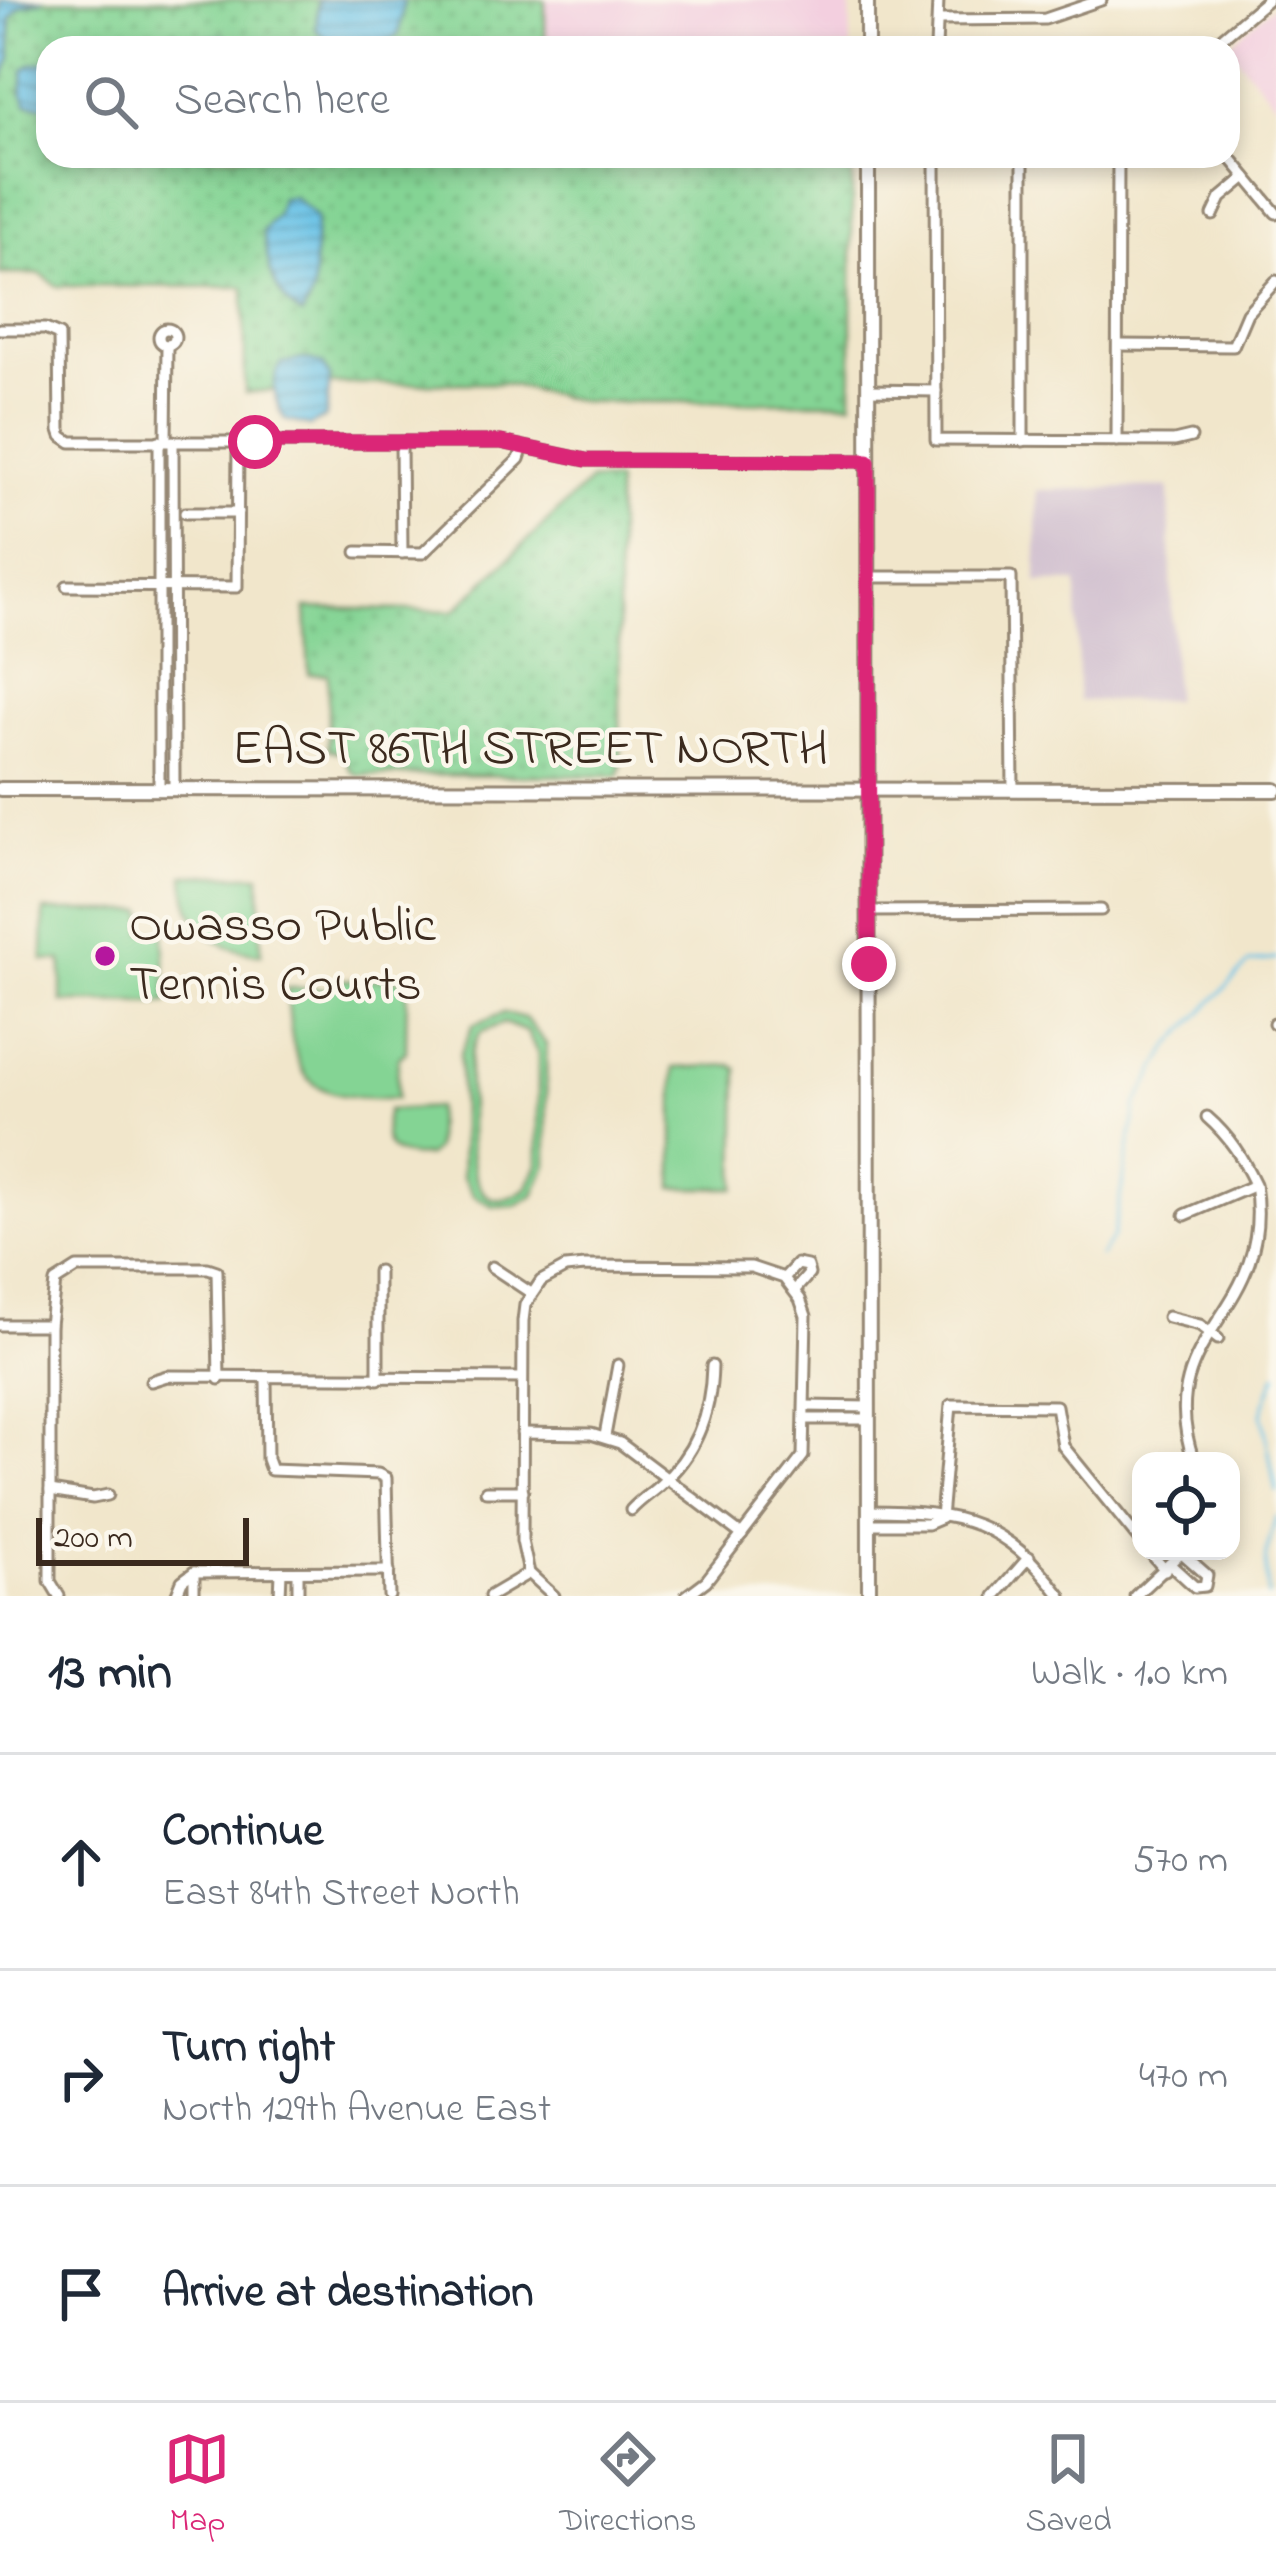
<!DOCTYPE html>
<meta charset="utf-8">
<style>
body{margin:0;font-family:"Indie Flower",sans-serif;background:#f6f6f7;color:#1f2937}
.controls{position:absolute;right:36px;bottom:36px;display:grid;overflow:hidden;border-radius:24px;box-shadow:0 6px 18px #0003}
.controls button{width:108px;height:108px;display:grid;place-items:center;padding:0;border:0;border-bottom:3px solid #e0e1e3;background:#fff;color:#1f2937;font:60px sans-serif}
.scale{position:absolute;left:36px;bottom:30px;width:213px;box-sizing:border-box;padding-left:12px;border:6px solid #3b2a1e;border-top:0;font-size:33px;line-height:42px;white-space:nowrap;color:#3b2a1e;-webkit-text-stroke:9px #fbf7ec;paint-order:stroke}
.stop{position:absolute;width:36px;height:36px;margin:-27px;border:9px solid #db2777;border-radius:50%;background:#fff}
.stop.end{background:#db2777;border-color:#fff;box-shadow:0 3px 12px #0008}
.list{margin:0;padding:0;list-style:none}
h2{display:flex;justify-content:space-between;align-items:center;height:156px;margin:0;padding:0 48px;font-size:51px}
h2 small{font-size:39px;font-weight:400;color:#747a83}
.list li{display:grid;grid-template-columns:78px 1fr auto;gap:36px;align-items:center;box-sizing:border-box;height:216px;padding:0 48px;border-top:3px solid #e0e1e3}
.list b{display:block;font-size:45px;white-space:nowrap}
.list p{margin:0;font-size:39px;white-space:nowrap;color:#747a83}
.list em{font-size:39px;font-style:normal;color:#747a83}
.icon{flex:none;width:66px;height:66px;fill:none;stroke:currentColor;stroke-width:2;stroke-linecap:round;stroke-linejoin:round}
.map{position:relative;flex:none;width:1276px;height:1596px;overflow:hidden}
.search{position:absolute;background:#fff;box-shadow:0 6px 18px #0003;left:36px;right:36px;top:36px;height:132px;display:flex;align-items:center;gap:30px;box-sizing:border-box;padding:0 42px;border-radius:36px;color:#747a83;font-size:45px}
.sheet{height:804px;background:#fff}
nav{display:flex;justify-content:space-around;align-items:center;box-sizing:border-box;height:168px;border-top:3px solid #e0e1e3;background:#fff;font-size:33px;color:#747a83}
nav a{display:grid;justify-items:center;gap:6px}
nav .on{color:#db2777}
.map>svg:first-child{display:block}
</style>
<div class="map">
<svg width="1276" height="1596" viewBox="0 0 1276 1596">
<defs>
<pattern id="grass-dots" width="8" height="8" patternUnits="userSpaceOnUse" patternTransform="scale(3)"><rect width="8" height="8" fill="#84d494"/><path d="M2 2h.1M6 6h.1" fill="none" stroke="#73b67f" stroke-width="1.8" stroke-linecap="round"/></pattern>
<pattern id="water-rules" width="6" height="5" patternUnits="userSpaceOnUse" patternTransform="scale(3)"><rect width="6" height="5" fill="#6ac3e7"/><path d="M0 2.5h6" fill="none" stroke="#589fbb"/></pattern>
</defs>
<rect width="100%" height="100%" fill="#fbf7ec"/>
<filter id="ink" filterUnits="userSpaceOnUse"><feTurbulence type="fractalNoise" baseFrequency=".00833" numOctaves="2"/><feDisplacementMap in="SourceGraphic" scale="24" xChannelSelector="R" yChannelSelector="G"/><feConvolveMatrix kernelMatrix="1 2 1 2 8 2 1 2 1" color-interpolation-filters="sRGB"/></filter>
<filter id="wash" filterUnits="userSpaceOnUse"><feTurbulence type="fractalNoise" baseFrequency=".004" numOctaves="4" result="noise"/><feDisplacementMap in="SourceGraphic" scale="48" xChannelSelector="R" yChannelSelector="G"/><feGaussianBlur stdDeviation="2.7" result="paint"/><feColorMatrix in="noise" values="0 0 0 0 0 0 0 0 0 0 0 0 0 0 0 0 0 1.4 0 .05"/><feComposite in="paint" operator="in"/></filter>
<g filter="url(#wash)">
<rect width="100%" height="100%" fill="#f1e6cb"/>
<g fill="#f3cfdf">
<polygon points="545,0 850,0 851,48 545,48"/>
<polygon points="1276,4 1276,104 1227,46"/>
</g>
<polygon fill="#cfbdce" points="1169,487 1174,700 1078,701 1077,583 1037,583 1037,490"/>
<g fill="url(#grass-dots)" stroke="#607f59" stroke-width="3">
<polygon points="0,0 545,0 545,48 48,48 48,156 852,156 852,402 584,402 503,383 332,384 245,393 244,287 57,286 41,274 0,274"/>
<polygon points="590,481 616,482 621,767 618,776 358,775 351,771 342,753 328,749 328,674 309,674 306,608 454,611"/>
</g>
<g fill="#84d494" stroke="#607f59" stroke-width="3" fill-rule="evenodd">
<path d="M185,875H260L261,954C213,949 185,925 185,875Z"/>
<polygon points="44,911 144,911 144,932 164,932 167,1003 62,1002 62,961 43,960"/>
<path d="M397,979L407,989L406,1052L398,1058L397,1098C301,1100 293,1080 287,988L332,989L341,980Z"/>
<path d="M504,1013L525,1018L546,1044L547,1165L534,1195L515,1206H493L473,1195L462,1176L460,1055L473,1025ZM504,1023L527,1032L538,1054V1165L527,1188C469,1229 470,1149 470,1116C470,1089 463,1054 481,1032Z"/>
<polygon points="732,1065 738,1069 736,1188 674,1188 674,1068"/>
<path d="M436,1107L435,1149L428,1156C390,1159 378,1146 388,1110Z"/>
</g>
<g fill="url(#water-rules)" stroke="#527682" stroke-width="3">
<polygon points="0,0 44,0 21,6 11,18 11,58 0,85"/>
<path d="M318,0H404L399,34C377,54 335,52 316,29Z"/>
<polygon points="150,33 191,39 224,36 244,48 82,48 118,35"/>
<polygon points="48,62 48,106 27,104 22,93 24,70 31,64"/>
<path d="M294,197L316,217L313,294L302,315C272,297 268,264 263,231L277,214L281,198Z"/>
<path d="M304,359L323,364L330,377L326,417L310,426L285,420C274,402 270,381 281,363Z"/>
</g>
<g fill="none" stroke-linecap="round" stroke-linejoin="round">
<g stroke="#6ac3e7" stroke-width="3">
<polyline points="1100,1256 1113,1237 1137,1104 1169,1047 1249,963 1276,959"/>
<polyline points="1276,1374 1262,1413 1276,1492"/>
<polyline points="1268,1596 1266,1554 1276,1517"/>
</g>
</g>
</g>
<g filter="url(#ink)">
<g fill="none" stroke-linecap="round" stroke-linejoin="round">
<defs>
<g id="minor">
<polyline points="938,20 1045,19 1101,0"/>
<polyline points="936,48 938,0"/>
<polyline points="1210,48 1267,0"/>
<polyline points="1228,155 1276,213"/>
<polyline points="935,156 936,440 1174,441 1191,437"/>
<polyline points="1023,156 1023,441"/>
<polyline points="1213,215 1221,198 1246,177"/>
<circle cx="167" cy="337" r="8"/>
<polyline points="0,329 45,329 59,335 60,430 62,436 71,442 501,442 586,460 868,461"/>
<polyline points="1118,345 1233,346 1247,313 1276,281"/>
<polyline points="868,390 936,391"/>
<polyline points="159,441 159,789"/>
<polyline points="166,441 167,345"/>
<polyline points="173,441 174,789"/>
<polyline points="1117,441 1118,156"/>
<polyline points="401,442 402,553"/>
<polyline points="185,513 238,513"/>
<polyline points="357,552 423,553 519,459 523,447"/>
<polyline points="868,577 1011,577 1013,790"/>
<polyline points="67,586 237,587 238,442"/>
<polyline points="869,911 1101,910"/>
<polyline points="1274,1023 1276,1024"/>
<polyline points="1185,1215 1255,1185"/>
<polyline points="492,1267 531,1293"/>
<polyline points="378,1271 378,1379"/>
<polyline points="784,1278 797,1264 807,1266 809,1274 795,1290"/>
<polyline points="1168,1317 1200,1325 1218,1339"/>
<polyline points="0,1325 50,1325"/>
<polyline points="266,1379 267,1459 271,1470 378,1474 386,1478 389,1596"/>
<polyline points="151,1381 167,1376 522,1378"/>
<polyline points="806,1406 869,1407"/>
<polyline points="806,1419 869,1419"/>
<polyline points="522,1433 591,1434 620,1443 742,1535"/>
<polyline points="605,1436 618,1365"/>
<path d="M1194,1461C1149,1333 1276,1317 1255,1184C1242,1157 1230,1137 1207,1117"/>
<polyline points="50,1491 93,1498 108,1495"/>
<polyline points="486,1491 523,1491"/>
<path d="M631,1510C640,1500 650,1494 660,1485C696,1454 711,1413 712,1366"/>
<path d="M869,1511C960,1511 1005,1521 1061,1596"/>
<polyline points="941,1518 951,1405 1056,1406 1063,1446 1141,1542"/>
<polyline points="869,1524 927,1524 941,1518"/>
<polyline points="1149,1551 1165,1570"/>
<polyline points="1171,1565 1195,1587 1205,1586 1207,1575 1182,1553"/>
<polyline points="194,1572 194,1596"/>
<polyline points="59,1596 50,1581 50,1325 55,1282 77,1268 208,1268 217,1271 219,1379"/>
<polyline points="176,1596 182,1581 194,1572 389,1571"/>
<polyline points="280,1596 281,1572"/>
<polyline points="298,1596 298,1572"/>
<polyline points="490,1596 529,1573"/>
<polyline points="554,1596 529,1573 522,1541 523,1321 525,1305 541,1281 565,1268 585,1266 751,1267 784,1278 800,1299 806,1316 803,1456 706,1581 686,1596"/>
<polyline points="995,1596 1029,1557"/>
<polyline points="1135,1596 1183,1551"/>
</g>
<g id="major">
<polyline points="867,0 867,48"/>
<polyline points="868,156 869,1596"/>
<polyline points="0,789 1276,790"/>
</g>
</defs>
<use href="#minor" stroke="#968874" stroke-width="15"/>
<use href="#major" stroke="#968874" stroke-width="18"/>
<use href="#minor" stroke="#fff" stroke-width="9"/>
<use href="#major" stroke="#fff" stroke-width="12"/>
</g>
</g>
<g fill="none" stroke-linecap="round" stroke-linejoin="round" filter="url(#ink)">
<polyline stroke="#db2777" stroke-width="15" points="255,442 501,442 586,460 868,461 869,964"/>
</g>
<circle fill="#b5179e" stroke="#fbf7ec" stroke-width="4.5" cx="105" cy="956" r="12"/>
<g text-anchor="middle" dominant-baseline="central" stroke-width="9" stroke-linejoin="round" paint-order="stroke">
<g font-size="51" fill="#3b2a1e" stroke="#fbf7ec">
<text x="530" y="750">EAST 86TH STREET NORTH</text>
</g>
<g font-size="51" fill="#3b2a1e" stroke="#fbf7ec" text-anchor="start">
<text x="129" y="927">Owasso Public<tspan x="129" dy="59">Tennis Courts</tspan></text>
</g>
</g>
</svg>
<div class="controls">
<button><svg class="icon" aria-label="locate" viewBox="0 0 24 24"><circle cx="12" cy="12" r="6"/><path d="M12 2v4M12 18v4M2 12h4M18 12h4"/></svg></button>
</div>
<div class="scale">200 m</div>
<div class="stop" style="left:255px;top:442px"></div>
<div class="stop end" style="left:869px;top:964px"></div>
<div class="search"><svg class="icon" aria-label="search" viewBox="0 0 24 24"><circle cx="10" cy="10" r="6"/><path d="M15 15l6 6"/></svg>Search here</div>
</div>
<section class="sheet">
<h2>13 min<small>Walk · 1.0 km</small></h2>
<ul class="list">
<li><svg class="icon" aria-label="ahead" viewBox="0 0 24 24"><path d="M12 20V5M6 11l6-6 6 6"/></svg><div><b>Continue</b><p>East 84th Street North</p></div><em>570 m</em></li>
<li><svg class="icon" aria-label="right" viewBox="0 0 24 24"><path d="M7 20v-9h11M14 6l5 5-5 5"/></svg><div><b>Turn right</b><p>North 129th Avenue East</p></div><em>470 m</em></li>
<li><svg class="icon" aria-label="arrive" viewBox="0 0 24 24"><path d="M6 21V4h12l-3 4 3 4H6"/></svg><div><b>Arrive at destination</b></div></li>
</ul>
</section>
<nav>
<a class="on"><svg class="icon" aria-label="map" viewBox="0 0 24 24"><path d="M3 6l6-2 6 2 6-2v14l-6 2-6-2-6 2zM9 4v14M15 6v14"/></svg>Map</a>
<a><svg class="icon" aria-label="directions" viewBox="0 0 24 24"><path d="M12 3l9 9-9 9-9-9zM9 14v-3h6M13 9l2 2-2 2"/></svg>Directions</a>
<a><svg class="icon" aria-label="saved" viewBox="0 0 24 24"><path d="M7 4h10v16l-5-4-5 4z"/></svg>Saved</a>
</nav>
